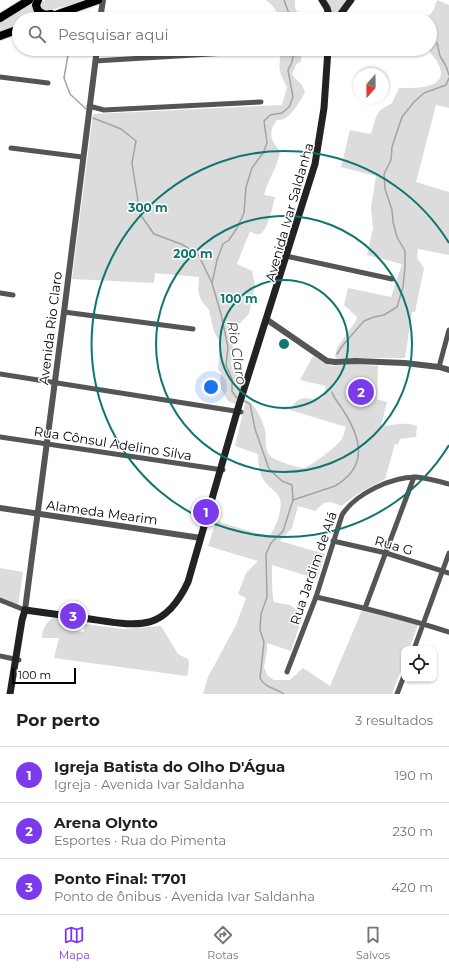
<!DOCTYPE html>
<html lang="pt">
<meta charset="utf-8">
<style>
body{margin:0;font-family:Montserrat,sans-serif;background:#f6f6f6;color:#202124}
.controls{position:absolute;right:12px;bottom:12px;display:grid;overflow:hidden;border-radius:8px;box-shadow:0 1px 3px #0004}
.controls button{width:36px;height:36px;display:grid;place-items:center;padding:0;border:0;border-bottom:1px solid #e0e0e0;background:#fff;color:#202124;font:20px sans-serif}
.compass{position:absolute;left:353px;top:68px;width:36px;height:36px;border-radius:50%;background:#fff;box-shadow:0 1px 3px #0004;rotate:200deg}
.scale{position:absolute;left:12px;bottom:10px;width:64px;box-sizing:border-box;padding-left:4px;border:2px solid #000;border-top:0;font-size:11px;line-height:14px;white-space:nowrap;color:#000;-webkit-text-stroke:3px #fff;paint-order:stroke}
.you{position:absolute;left:211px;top:387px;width:14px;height:14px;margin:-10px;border:3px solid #fff;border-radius:50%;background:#1a73e8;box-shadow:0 0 0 6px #1a73e833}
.badge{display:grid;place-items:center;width:26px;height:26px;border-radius:50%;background:#7c3aed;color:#fff;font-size:13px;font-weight:700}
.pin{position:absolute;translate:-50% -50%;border:2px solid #fff;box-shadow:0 1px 4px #0006}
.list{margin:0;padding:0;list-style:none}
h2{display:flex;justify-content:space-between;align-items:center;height:52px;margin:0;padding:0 16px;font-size:17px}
h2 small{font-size:13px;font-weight:400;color:#757577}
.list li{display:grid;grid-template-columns:26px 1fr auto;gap:12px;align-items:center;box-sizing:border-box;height:56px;padding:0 16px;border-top:1px solid #e0e0e0}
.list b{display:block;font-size:15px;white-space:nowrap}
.list p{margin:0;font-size:13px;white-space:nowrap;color:#757577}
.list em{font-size:13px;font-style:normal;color:#757577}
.icon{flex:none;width:22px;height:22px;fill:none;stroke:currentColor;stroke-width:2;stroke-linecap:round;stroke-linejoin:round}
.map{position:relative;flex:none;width:449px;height:694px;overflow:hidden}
.search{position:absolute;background:#fff;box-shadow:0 1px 3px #0004;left:12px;right:12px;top:12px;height:44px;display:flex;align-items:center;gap:10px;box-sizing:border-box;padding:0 14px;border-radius:22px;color:#757577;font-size:15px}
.sheet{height:220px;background:#fff}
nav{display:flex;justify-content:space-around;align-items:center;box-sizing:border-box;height:56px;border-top:1px solid #e0e0e0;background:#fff;font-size:11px;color:#757577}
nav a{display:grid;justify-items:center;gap:2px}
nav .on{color:#7c3aed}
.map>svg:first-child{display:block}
</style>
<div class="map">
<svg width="449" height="694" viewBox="0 0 449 694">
<rect width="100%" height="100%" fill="#fff"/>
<g fill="#dcdcdc">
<polygon points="46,0 88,0 46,11 43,10 41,6 42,2"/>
<path d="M266,0H295V7L300,19H278C278,10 272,5 266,0Z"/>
<polygon points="325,0 347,0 335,19 332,19"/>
<path d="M437,0L449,5V108L436,105L416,182L449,192V255L418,249L417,258L424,268L415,312H412L405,358H336L335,356L337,348L357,319L356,316L344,305L348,288L391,297L402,264L367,255L373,228L371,208L376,176L341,167L350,130L371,134L376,117L380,110L392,103L399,88C411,88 447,90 440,68C438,61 432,55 428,49H430V19H424L426,16L430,15L434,9Z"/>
<polygon points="30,3 32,5 34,13 39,18 19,19 19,25 0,33 0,22"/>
<path d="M282,49H302L301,61L296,65L292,74C296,81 301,81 305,91C304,97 290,117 284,119C282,120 279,120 277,120C267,133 271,140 280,151C278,167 268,179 264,195L275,197C273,205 267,234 259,234C256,235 252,232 250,231L237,264L252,271L255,285L249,314L233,330L231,334L233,349L231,364L233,370L242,381L236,404L228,401L220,387L221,373L218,370L220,342L214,332L209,310L201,300L198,291L199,277L155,273L154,283L72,279L93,114L282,105L287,87C278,71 278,67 282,49Z"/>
<path d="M313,356L326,364L331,366L352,364L378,366L377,399L387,402L381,426C394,426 404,421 417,426L416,437L400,439L398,445L395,444L385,479C370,487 355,494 342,506L330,502L324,503L315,511L298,506L292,528L280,541L325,554L317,579L272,565C272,572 272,598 274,602L290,605L303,615L291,651L267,643V652L264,667L268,676L274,680H290L303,668L330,686L362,610L418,625L409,649H404V662L392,694H203L208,677L236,625L246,598L238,594L246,573L258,561L208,546L216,521L269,537C275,529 283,510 280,499C278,492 270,489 266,483C259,475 258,464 258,454L235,446L246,399C256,405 262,420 265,430C267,440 263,452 273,458C277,461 299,468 303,468C311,467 337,446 342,439C344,435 344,431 346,427L290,410C301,390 309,403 323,398L326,386L300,380Z"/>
<polygon points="0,568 23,572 18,605 0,598"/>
<path d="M53,618L69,620L68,630L84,632L85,624L123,629L161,626L178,654L188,659L189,663L188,674L186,676L54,658L59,638H42C42,630 46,622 53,618Z"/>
</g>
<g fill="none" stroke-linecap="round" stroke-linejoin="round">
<g stroke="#a3a3a3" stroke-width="1.5">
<polyline points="284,0 291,19"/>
<polyline points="437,43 440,56 446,66 449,75"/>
<polyline points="69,49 64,78 70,94 86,109"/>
<polyline points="93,118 121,129 136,141 132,163 140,214 154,234 181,244 198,254 212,283"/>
<polyline points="337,354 343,345 364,321 374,317 384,315 397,307 403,287 405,267 405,251 397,237 393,222 392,210 385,189 384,174 391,160 392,147 402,117 414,102 424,93 446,85 449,78"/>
<polyline points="239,398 236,397 232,391 232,379 226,365 228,347 221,314 212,283 217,260 223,244 229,240 237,228 244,213 246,187 252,168 263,153 267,143 264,121 270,115 282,113 289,107 293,97 288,70 292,62 294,49"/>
<path d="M242,400L250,404L255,429L269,469L282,481L292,485L293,500L283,531L271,543L266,554L267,597L261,614L260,630L264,642L260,678C265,688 275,688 284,694"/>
<path d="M293,500L335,486C369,466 361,438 343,410C339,403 334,399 332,392"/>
</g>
<defs>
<g id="primary">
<polyline points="38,0 36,5 38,11 45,15 51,14"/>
<polyline points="0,18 29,0"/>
<polyline points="44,19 98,0"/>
<polyline points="0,36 19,29"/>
</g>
</defs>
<use href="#primary" stroke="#dbdbdb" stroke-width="10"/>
<g stroke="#555" stroke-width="5">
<polyline points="14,31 19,42"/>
<polyline points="95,61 259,51"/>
<polyline points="0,77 48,83"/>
<polyline points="89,106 104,110 261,102"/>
<polyline points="11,148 82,157"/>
<polyline points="286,256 392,279"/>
<polyline points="0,293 13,295"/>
<polyline points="64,312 193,329"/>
<polyline points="439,367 449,330"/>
<polyline points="0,374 241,412"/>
<polyline points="0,437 223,470"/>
<polyline points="333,541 386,553 449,573"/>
<path d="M316,597C361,607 405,618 449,632"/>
<polyline points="0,600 25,610"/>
<polyline points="365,608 414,477"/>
<polyline points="414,649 449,553"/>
<polyline points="0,656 19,660"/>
<path d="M287,672L316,597L342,515C355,494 391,477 416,477C427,478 438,481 449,484"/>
<polyline points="397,694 404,676"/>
</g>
<g stroke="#555" stroke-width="6">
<polyline points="100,19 103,0"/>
<polyline points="266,319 327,361 335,362 355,361 405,363 439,367 449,370"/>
<polyline points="0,508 201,538"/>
<polyline points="25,610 64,312 97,49"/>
</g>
<g stroke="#222" stroke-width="7">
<polyline points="322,0 327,8 330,19"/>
<polyline points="337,19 351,0"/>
<path d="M25,610C47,613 68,616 90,619C138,626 164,633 188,582L239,405L315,164L324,108L328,49"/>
<polyline points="10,694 22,620 25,610"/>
</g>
<use href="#primary" stroke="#000" stroke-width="8"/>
</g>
<g fill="none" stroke="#0f766e" stroke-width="2">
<circle cx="284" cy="344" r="64"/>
<circle cx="284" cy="344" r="128"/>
<path d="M449 445A193 193 0 1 1 449 243"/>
</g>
<g text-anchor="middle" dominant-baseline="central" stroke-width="3" stroke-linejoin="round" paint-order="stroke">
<g font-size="13" fill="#000" stroke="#fff">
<text transform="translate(289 212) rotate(-74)">Avenida Ivar Saldanha</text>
<text transform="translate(50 328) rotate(-83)">Avenida Rio Claro</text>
<text transform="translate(113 443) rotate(9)">Rua Cônsul Adelino Silva</text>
<text transform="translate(102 512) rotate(8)">Alameda Mearim</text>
<text transform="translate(394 545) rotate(16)">Rua G</text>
<text transform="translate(313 568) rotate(-71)">Rua Jardim de Alá</text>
</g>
<g font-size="14" font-style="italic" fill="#444" stroke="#fff">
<text transform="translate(237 353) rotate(81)">Rio Claro</text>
</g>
</g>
<circle cx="284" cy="344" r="6" fill="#0f766e" stroke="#fff" stroke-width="2"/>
<g font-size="12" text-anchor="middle" font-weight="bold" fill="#0f766e" stroke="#fff" stroke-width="3" stroke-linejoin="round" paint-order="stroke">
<text x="148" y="212">300 m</text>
<text x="193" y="258">200 m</text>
<text x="239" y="303">100 m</text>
</g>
</svg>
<div class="controls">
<button><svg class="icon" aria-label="locate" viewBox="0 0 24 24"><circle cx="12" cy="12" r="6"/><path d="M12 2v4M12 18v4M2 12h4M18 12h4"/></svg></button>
</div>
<svg class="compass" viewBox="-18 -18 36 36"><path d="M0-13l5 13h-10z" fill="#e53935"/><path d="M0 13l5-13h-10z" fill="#757577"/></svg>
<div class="scale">100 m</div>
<div class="you"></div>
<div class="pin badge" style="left:206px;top:512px">1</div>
<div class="pin badge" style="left:361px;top:392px">2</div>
<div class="pin badge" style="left:73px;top:616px">3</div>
<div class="search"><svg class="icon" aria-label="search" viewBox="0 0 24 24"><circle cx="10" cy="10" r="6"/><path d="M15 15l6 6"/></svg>Pesquisar aqui</div>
</div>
<section class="sheet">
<h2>Por perto<small>3 resultados</small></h2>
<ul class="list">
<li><span class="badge">1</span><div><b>Igreja Batista do Olho D'Água</b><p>Igreja · Avenida Ivar Saldanha</p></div><em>190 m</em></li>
<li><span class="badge">2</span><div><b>Arena Olynto</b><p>Esportes · Rua do Pimenta</p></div><em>230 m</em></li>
<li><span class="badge">3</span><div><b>Ponto Final: T701</b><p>Ponto de ônibus · Avenida Ivar Saldanha</p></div><em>420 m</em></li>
</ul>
</section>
<nav>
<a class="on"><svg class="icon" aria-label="map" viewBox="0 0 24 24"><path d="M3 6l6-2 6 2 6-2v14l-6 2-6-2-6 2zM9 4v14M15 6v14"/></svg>Mapa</a>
<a><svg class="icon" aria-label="directions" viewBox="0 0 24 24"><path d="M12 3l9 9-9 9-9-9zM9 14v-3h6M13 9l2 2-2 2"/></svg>Rotas</a>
<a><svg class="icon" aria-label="saved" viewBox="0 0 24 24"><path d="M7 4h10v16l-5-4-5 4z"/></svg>Salvos</a>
</nav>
